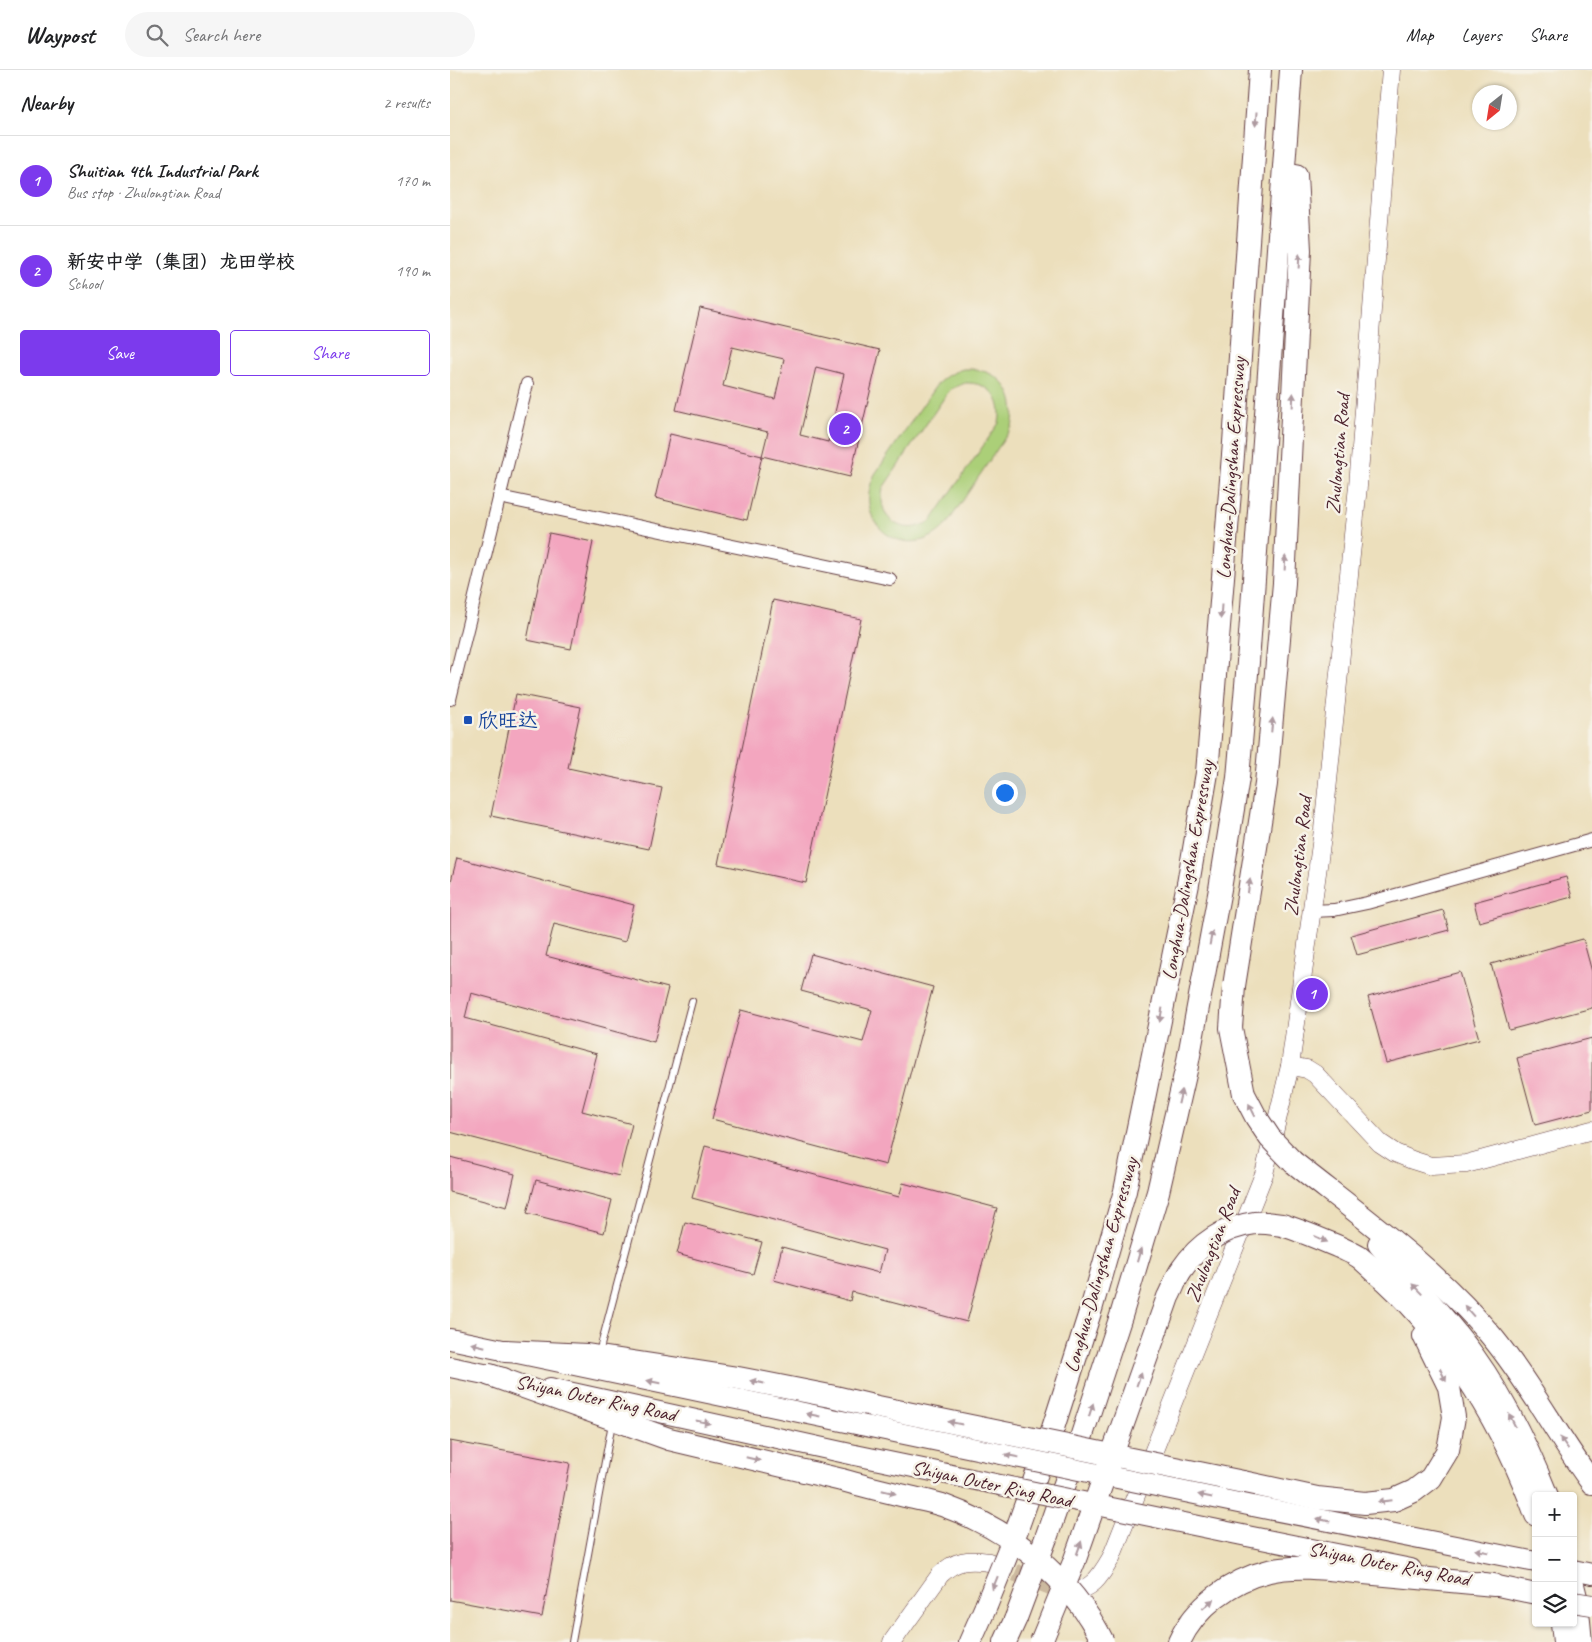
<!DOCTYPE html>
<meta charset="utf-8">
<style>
body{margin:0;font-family:Caveat,"LXGW WenKai TC",sans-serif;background:#f6f6f6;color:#202124}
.controls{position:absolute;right:15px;bottom:15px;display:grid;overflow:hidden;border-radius:5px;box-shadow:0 1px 4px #0004}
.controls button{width:45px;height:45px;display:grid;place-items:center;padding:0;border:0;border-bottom:1px solid #e0e0e0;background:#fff;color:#202124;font:25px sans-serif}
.compass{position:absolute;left:1022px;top:15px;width:45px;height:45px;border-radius:50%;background:#fff;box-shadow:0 1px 4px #0004;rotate:210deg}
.you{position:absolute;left:554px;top:722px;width:18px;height:18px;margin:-12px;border:4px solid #fff;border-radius:50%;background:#1a73e8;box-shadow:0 0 0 8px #1a73e833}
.badge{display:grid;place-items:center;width:32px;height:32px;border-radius:50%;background:#7c3aed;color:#fff;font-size:16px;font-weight:700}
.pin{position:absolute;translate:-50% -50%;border:2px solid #fff;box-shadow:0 1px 5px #0006}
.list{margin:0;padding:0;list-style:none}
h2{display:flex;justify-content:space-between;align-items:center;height:65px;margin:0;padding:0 20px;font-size:21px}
h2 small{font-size:16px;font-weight:400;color:#757577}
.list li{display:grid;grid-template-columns:32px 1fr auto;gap:15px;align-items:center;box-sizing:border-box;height:90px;padding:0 20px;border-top:1px solid #e0e0e0}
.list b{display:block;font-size:19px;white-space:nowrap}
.list p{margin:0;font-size:16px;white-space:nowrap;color:#757577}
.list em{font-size:16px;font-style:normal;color:#757577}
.actions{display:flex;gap:10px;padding:15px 20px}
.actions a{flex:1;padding:11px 0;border:1px solid #7c3aed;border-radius:5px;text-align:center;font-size:18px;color:#7c3aed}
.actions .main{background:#7c3aed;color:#fff}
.icon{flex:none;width:28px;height:28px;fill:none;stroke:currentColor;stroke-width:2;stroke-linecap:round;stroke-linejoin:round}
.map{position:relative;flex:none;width:1142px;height:1572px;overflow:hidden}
header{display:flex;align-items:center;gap:30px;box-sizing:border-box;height:70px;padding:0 25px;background:#fff;border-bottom:1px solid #e0e0e0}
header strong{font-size:24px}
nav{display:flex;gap:28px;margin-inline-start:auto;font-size:18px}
.search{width:350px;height:45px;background:#f6f6f6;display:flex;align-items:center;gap:12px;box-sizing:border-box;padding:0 18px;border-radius:28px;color:#757577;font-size:19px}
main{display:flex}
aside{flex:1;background:#fff}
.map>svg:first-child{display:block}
</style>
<header>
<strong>Waypost</strong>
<div class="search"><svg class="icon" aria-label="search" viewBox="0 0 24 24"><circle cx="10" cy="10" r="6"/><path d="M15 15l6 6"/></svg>Search here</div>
<nav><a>Map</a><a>Layers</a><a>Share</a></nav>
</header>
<main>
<aside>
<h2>Nearby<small>2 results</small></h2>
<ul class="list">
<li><span class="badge">1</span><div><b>Shuitian 4th Industrial Park</b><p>Bus stop · Zhulongtian Road</p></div><em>170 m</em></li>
<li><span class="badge">2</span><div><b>新安中学（集团）龙田学校</b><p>School</p></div><em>190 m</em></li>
</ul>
<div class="actions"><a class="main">Save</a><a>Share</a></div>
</aside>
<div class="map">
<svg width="1142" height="1572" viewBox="0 0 1142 1572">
<rect width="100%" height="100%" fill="#f7f3e8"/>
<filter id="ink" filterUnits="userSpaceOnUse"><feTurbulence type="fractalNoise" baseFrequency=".02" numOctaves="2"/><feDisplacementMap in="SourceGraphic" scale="10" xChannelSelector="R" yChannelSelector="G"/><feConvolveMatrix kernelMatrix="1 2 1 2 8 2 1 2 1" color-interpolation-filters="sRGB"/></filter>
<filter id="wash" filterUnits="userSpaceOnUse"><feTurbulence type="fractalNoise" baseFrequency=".0096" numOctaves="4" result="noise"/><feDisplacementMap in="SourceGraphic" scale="20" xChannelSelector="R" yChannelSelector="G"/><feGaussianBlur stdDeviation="1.12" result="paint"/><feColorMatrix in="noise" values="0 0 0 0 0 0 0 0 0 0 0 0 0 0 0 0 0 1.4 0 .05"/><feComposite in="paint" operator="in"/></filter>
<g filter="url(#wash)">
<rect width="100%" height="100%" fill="#ecdfbc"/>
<path fill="#abcf78" stroke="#7a7752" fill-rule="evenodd" d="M513,299C549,297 570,322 562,357L497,454C459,497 399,455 425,404L485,317C493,307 501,303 513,299ZM515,313C539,312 554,329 549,353L481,451C454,468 426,450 433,418L496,325L501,319Z"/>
<g id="blocks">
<g fill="#f3a6bf" fill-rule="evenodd">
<path d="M250,238L430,280L400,407L312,386L318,362L226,340ZM282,277L334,289L325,329L273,316ZM366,297L394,304L378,372L350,365Z"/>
<polygon points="220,364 312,386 297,450 205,428"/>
<polygon points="99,463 143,472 121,579 77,570"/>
<polygon points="323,530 411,549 356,813 268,794"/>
<polygon points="66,624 131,637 118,698 212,718 199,779 41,746"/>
<polygon points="7,788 184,835 175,872 104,854 96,886 218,918 204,972 21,923 15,948 147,984 132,1041 182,1054 169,1106 0,1062 0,815"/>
<polygon points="1116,807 1122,827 1029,852 1024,832"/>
<polygon points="993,840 999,860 907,885 901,865"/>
<polygon points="1133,869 1142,902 1142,938 1059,960 1041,894"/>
<polygon points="361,884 483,917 436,1095 262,1049 291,940 413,972 422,940 351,921"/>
<polygon points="1010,902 1029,969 936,993 918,927"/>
<polygon points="1142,968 1142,1040 1085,1055 1067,988"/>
<polygon points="255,1076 449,1127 453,1113 547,1138 517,1252 402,1222 400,1231 324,1210 332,1177 429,1203 435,1180 242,1128"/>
<polygon points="0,1087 65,1104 57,1137 0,1122"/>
<polygon points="86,1110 162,1130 154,1163 77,1143"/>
<polygon points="235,1152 312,1172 303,1204 227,1184"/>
<polygon points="0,1371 120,1393 92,1547 0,1530"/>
</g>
</g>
</g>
<g filter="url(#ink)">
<use href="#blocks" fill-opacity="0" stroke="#623c41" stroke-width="1"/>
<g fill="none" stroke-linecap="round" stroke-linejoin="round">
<polyline stroke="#ccb99f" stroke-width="18" stroke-dasharray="18 9" stroke-linecap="butt" points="540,1493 619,1523"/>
<defs>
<g id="lane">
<polyline points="149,1283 242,931"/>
<polyline points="122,1572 162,1353"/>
</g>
<g id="street">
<polyline points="49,427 440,509"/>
<polyline points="0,629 77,314"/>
<polyline points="862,841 884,840 917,833 1142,770"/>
</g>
<g id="secondary">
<polyline points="840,996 857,999 865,1004 930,1073 945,1083 962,1090 981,1096 1016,1094 1142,1060"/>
<path d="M619,1523C642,1520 650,1507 661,1488L814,1104L840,996L873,760L908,416L941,0"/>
<path d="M442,1572L490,1505C505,1490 518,1489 539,1492"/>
</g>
<g id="primary">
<polyline points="0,1269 411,1355"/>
<polyline points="0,1297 54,1308"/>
<polyline points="100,1318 405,1385"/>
<polyline points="803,1436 1086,1492"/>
<polyline points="797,1466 961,1499"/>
<polyline points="1123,1500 1142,1504"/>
<polyline points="1029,1512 1086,1524"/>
</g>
<g id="highway">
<polyline points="784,916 816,714 834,513 850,180 846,105"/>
<path d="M843,1092C911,1146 987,1200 1043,1268C1080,1313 1107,1366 1142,1413"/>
<path d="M832,1155C852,1161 870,1169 889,1177C895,1180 903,1183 909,1187C918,1194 926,1203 935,1210C1004,1274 1054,1357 1086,1445"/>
<path d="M929,1174C959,1211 994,1245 1022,1284C1054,1328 1077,1376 1097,1426"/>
<polyline points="55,1281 137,1285 288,1308 385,1327 423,1336"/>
<polyline points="40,1305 219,1369 392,1410"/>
<polyline points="793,1412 867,1428 915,1433 944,1430 964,1421 981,1408 998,1380 1004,1347 999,1317 974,1266"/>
<polyline points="568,1456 603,1358 642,1236 675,1121 738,814 757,703 784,373 810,0"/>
<polyline points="596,1468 631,1368 671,1246 708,1122 737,996 770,819 788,708 798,592 841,0"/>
<polyline points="1123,1515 1127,1531 1131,1572"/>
<polyline points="1112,1553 1114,1572"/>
<polyline points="520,1572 536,1536"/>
<polyline points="555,1572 566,1548"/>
<path d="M729,1572C745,1537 781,1510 819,1501C849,1494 884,1500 914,1503C958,1507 1001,1511 1044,1515"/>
</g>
</defs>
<use href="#lane" stroke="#623c41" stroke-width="8"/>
<use href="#street" stroke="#623c41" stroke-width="14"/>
<use href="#secondary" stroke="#623c41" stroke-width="19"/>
<use href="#primary" stroke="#623c41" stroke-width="22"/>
<use href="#highway" stroke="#623c41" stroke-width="24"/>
<use href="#lane" stroke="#fff" stroke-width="6"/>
<use href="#street" stroke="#fff" stroke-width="12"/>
<use href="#secondary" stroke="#fff" stroke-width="18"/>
<use href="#primary" stroke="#fff" stroke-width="20"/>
<use href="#highway" stroke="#fff" stroke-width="22"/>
<defs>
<g id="primary-bridge">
<polyline points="411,1355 803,1436"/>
<polyline points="405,1385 797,1466"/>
<polyline points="1123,1532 1142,1535"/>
</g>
<g id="highway-bridge">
<polyline points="784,916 781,958 794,1024 806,1047 820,1068 843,1092"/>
<polyline points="423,1336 793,1412"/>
<path d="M392,1410C413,1416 434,1421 455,1426C467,1429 480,1431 492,1435C559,1459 621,1506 653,1572"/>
<polyline points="536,1536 568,1457"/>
<polyline points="566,1548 596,1468"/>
<path d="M591,1572L624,1492L718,1227C723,1218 726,1207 732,1199C749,1174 774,1157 805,1153C814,1152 823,1154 832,1155"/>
</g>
</defs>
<use href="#primary-bridge" stroke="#623c41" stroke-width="22" stroke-linecap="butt"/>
<use href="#highway-bridge" stroke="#623c41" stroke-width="24" stroke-linecap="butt"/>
<use href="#primary-bridge" stroke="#fff" stroke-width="20"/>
<use href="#highway-bridge" stroke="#fff" stroke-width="22"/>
</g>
<defs><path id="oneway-solid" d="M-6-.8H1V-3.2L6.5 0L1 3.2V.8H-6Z" transform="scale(1.25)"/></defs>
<g fill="#ae9aa0">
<use href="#oneway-solid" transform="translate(806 49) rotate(94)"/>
<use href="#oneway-solid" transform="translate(849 191) rotate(-87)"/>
<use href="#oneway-solid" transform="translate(843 330) rotate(-87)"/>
<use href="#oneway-solid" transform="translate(835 493) rotate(-87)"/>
<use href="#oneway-solid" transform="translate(771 542) rotate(94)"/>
<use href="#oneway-solid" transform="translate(822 655) rotate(-84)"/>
<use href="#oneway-solid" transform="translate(799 816) rotate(-81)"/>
<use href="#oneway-solid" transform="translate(761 868) rotate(-79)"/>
<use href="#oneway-solid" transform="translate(711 945) rotate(101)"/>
<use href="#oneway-solid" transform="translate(730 1027) rotate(-77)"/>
<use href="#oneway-solid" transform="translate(802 1040) rotate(-117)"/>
<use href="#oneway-solid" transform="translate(871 1169) rotate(25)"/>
<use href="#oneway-solid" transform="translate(689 1185) rotate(-74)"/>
<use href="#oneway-solid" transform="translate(967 1219) rotate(-134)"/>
<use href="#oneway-solid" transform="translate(1019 1241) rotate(-131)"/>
<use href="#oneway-solid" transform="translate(28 1275) rotate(-167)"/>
<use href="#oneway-solid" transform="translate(993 1305) rotate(64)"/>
<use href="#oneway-solid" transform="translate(689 1309) rotate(-70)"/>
<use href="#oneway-solid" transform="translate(204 1312) rotate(-168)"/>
<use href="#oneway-solid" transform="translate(307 1312) rotate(-169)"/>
<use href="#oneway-solid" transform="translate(641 1340) rotate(-72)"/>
<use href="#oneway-solid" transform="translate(363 1345) rotate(-168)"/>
<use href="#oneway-solid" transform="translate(1062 1350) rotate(-117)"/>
<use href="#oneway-solid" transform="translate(253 1352) rotate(12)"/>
<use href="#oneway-solid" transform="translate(505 1353) rotate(-169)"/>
<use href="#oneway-solid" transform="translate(1114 1373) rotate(-125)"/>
<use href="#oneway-solid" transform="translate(562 1386) rotate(-168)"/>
<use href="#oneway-solid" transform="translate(303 1389) rotate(13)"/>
<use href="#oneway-solid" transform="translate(439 1422) rotate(14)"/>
<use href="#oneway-solid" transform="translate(755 1426) rotate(-168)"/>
<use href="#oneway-solid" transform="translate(935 1431) rotate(174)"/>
<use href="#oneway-solid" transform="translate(873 1450) rotate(-169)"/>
<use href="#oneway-solid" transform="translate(629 1478) rotate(-70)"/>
<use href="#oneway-solid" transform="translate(1032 1481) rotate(-169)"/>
<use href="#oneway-solid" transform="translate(545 1513) rotate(112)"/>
<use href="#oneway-solid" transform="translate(758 1534) rotate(-41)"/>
</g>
</g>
<rect fill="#1a4fb4" stroke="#f7f3e8" stroke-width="2" x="13" y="645" width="10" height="10" rx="2.5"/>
<g text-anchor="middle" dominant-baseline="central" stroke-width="5" stroke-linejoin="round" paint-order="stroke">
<g font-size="20" fill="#4a1f2b" stroke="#f7f3e8">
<text transform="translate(888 384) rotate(-85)">Zhulongtian Road</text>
<text transform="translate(781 398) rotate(-86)">Longhua-Dalingshan Expressway</text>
<text transform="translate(848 786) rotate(-83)">Zhulongtian Road</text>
<text transform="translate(738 800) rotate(-80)">Longhua-Dalingshan Expressway</text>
<text transform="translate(763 1175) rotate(-69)">Zhulongtian Road</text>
<text transform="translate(651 1195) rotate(-74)">Longhua-Dalingshan Expressway</text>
<text transform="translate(146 1328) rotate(12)">Shiyan Outer Ring Road</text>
<text transform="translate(542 1414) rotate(12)">Shiyan Outer Ring Road</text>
<text transform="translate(939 1494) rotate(11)">Shiyan Outer Ring Road</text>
</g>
<g font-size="20" fill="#164399" stroke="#f7f3e8" text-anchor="start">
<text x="28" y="650">欣旺达</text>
</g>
</g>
</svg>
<div class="controls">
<button>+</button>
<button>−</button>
<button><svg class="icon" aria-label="layers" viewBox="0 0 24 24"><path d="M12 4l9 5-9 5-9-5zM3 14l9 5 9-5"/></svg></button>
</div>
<svg class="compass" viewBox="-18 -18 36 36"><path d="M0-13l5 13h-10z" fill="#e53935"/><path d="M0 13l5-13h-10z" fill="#757577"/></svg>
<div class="you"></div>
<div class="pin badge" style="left:862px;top:924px">1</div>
<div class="pin badge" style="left:395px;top:359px">2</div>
</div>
</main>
